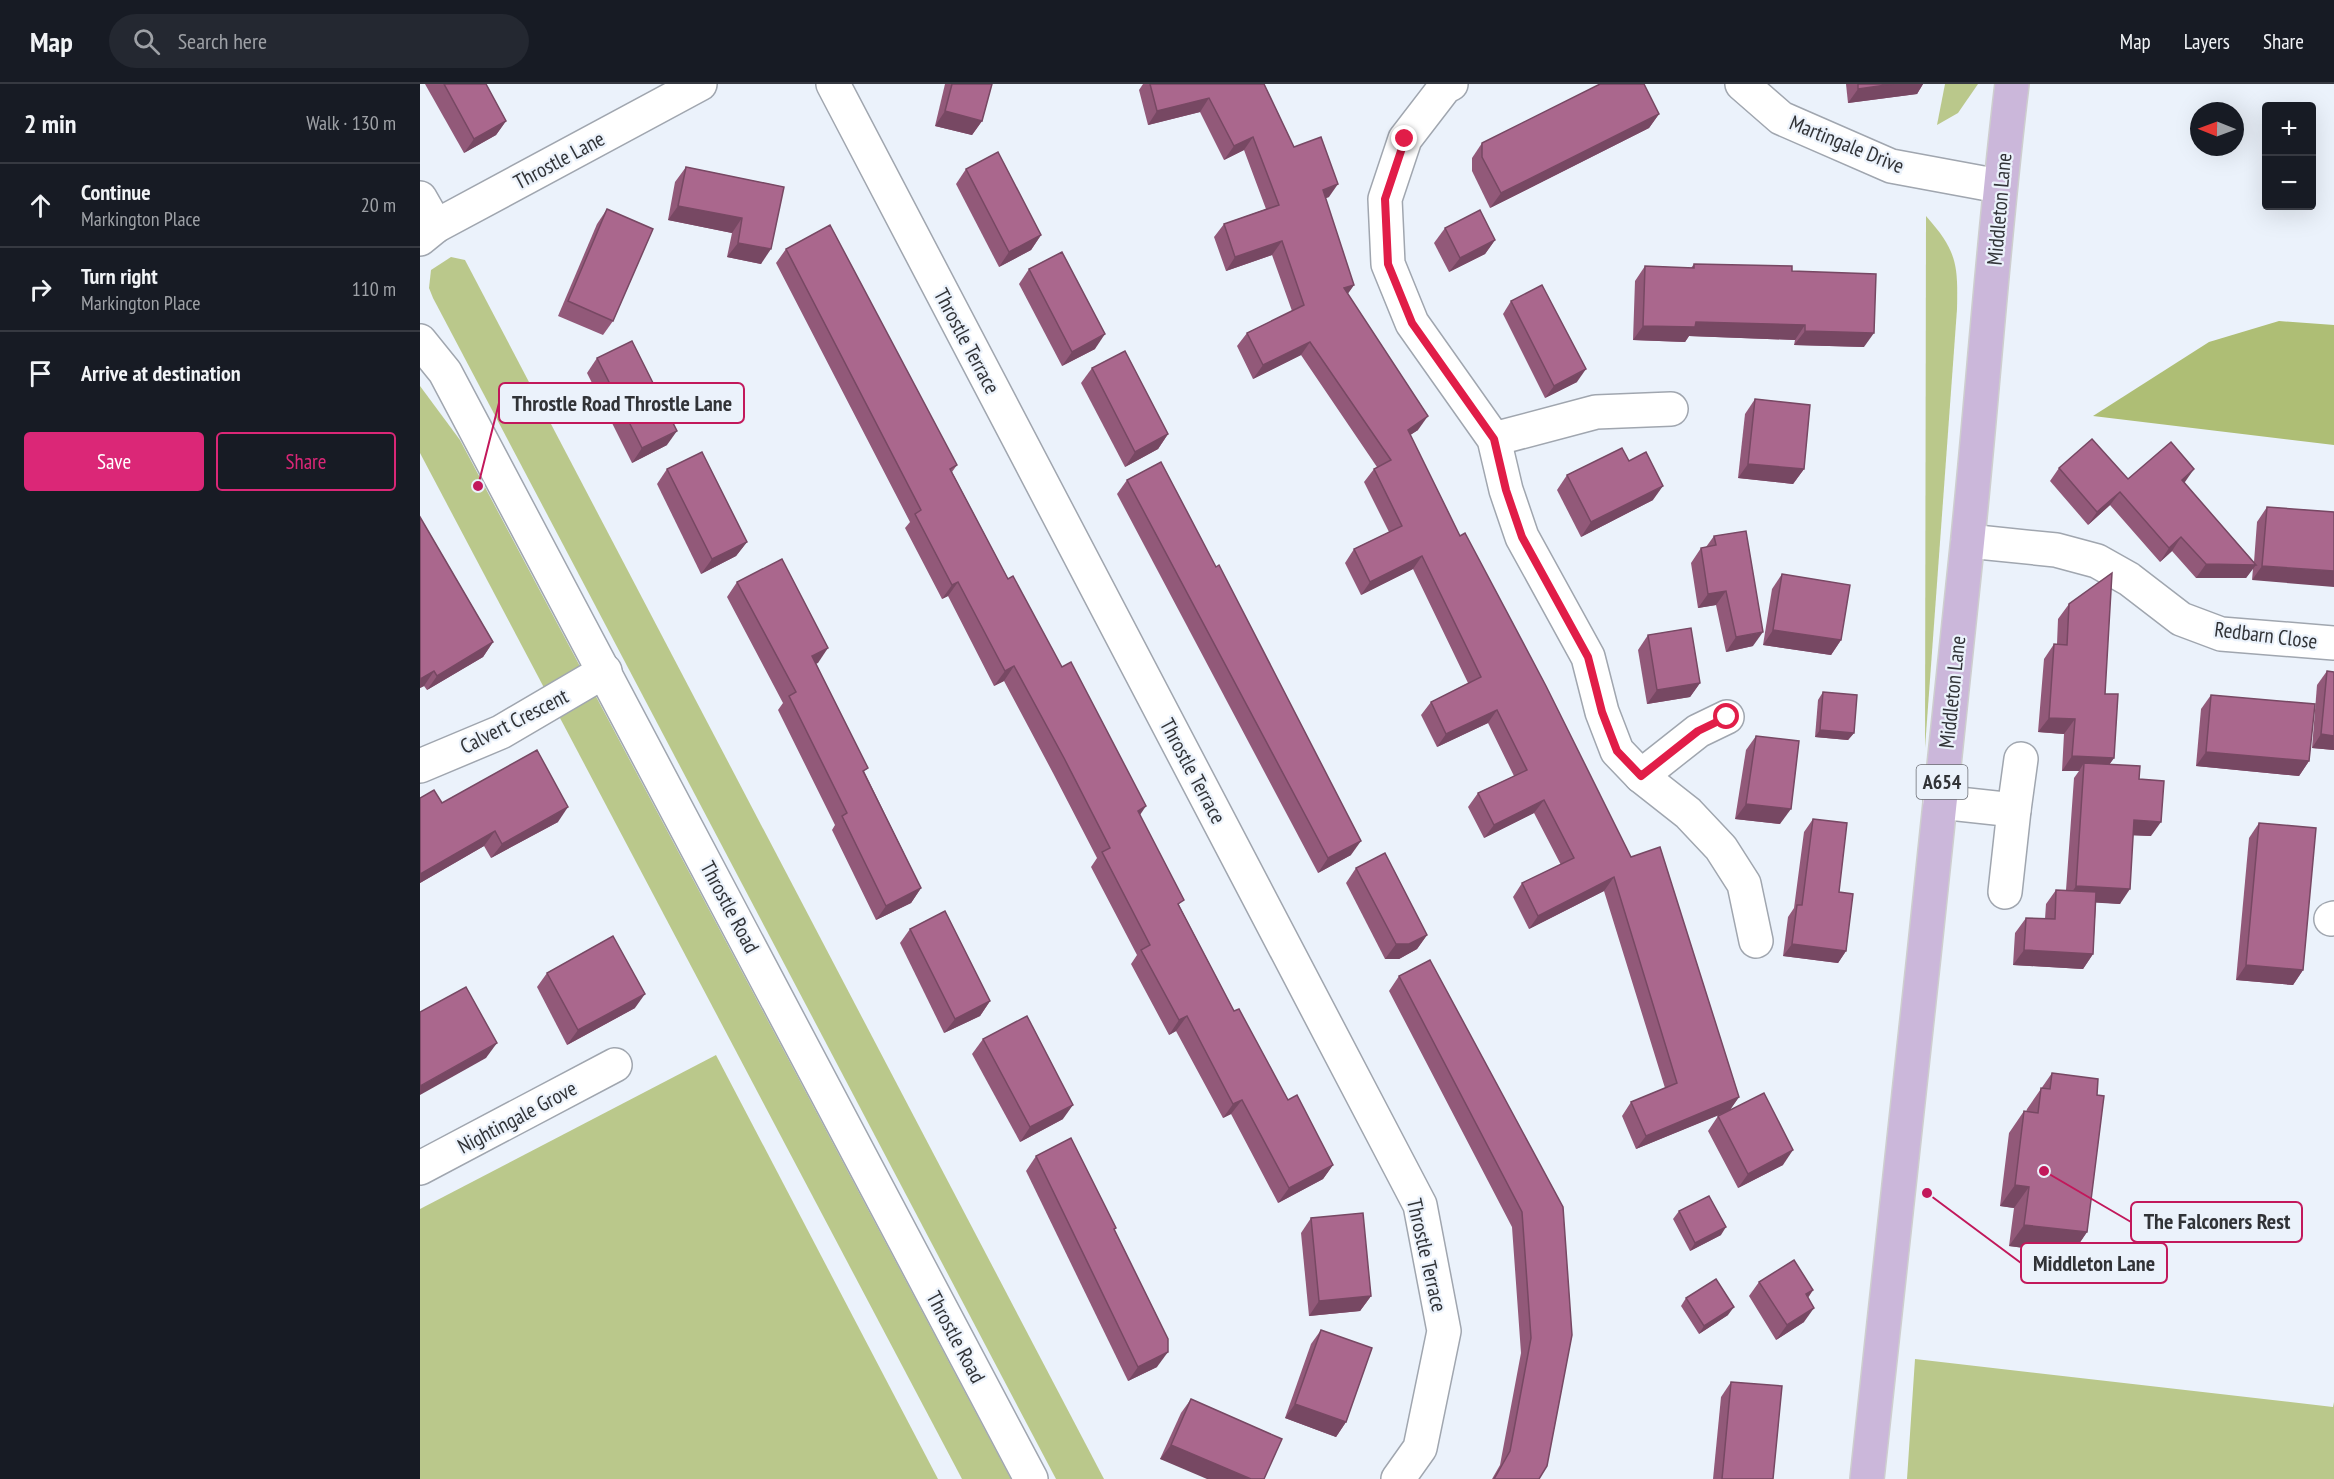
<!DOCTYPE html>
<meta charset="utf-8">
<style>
body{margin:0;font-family:"PT Sans Narrow",sans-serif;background:#242831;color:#f1f3f6}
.controls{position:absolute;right:18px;top:18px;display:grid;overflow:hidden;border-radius:6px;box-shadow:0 6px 24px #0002}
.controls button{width:54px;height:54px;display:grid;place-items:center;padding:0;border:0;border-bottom:2px solid #363941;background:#171b24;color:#f1f3f6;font:30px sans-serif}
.compass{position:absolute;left:1770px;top:18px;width:54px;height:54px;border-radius:50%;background:#171b24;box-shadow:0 6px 24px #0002;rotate:271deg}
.stop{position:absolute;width:18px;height:18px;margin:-14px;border:4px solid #e11d48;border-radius:50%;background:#fff}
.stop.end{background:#e11d48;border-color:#fff;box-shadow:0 2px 6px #0008}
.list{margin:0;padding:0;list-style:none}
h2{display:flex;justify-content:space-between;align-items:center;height:78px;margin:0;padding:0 24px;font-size:26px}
h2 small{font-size:20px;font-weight:400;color:#9ea1a6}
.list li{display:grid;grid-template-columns:39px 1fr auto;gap:18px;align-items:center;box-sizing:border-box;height:84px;padding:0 24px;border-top:2px solid #363941}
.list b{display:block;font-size:22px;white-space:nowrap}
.list p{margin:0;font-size:20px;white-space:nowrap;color:#9ea1a6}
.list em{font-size:20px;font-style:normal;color:#9ea1a6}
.actions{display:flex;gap:12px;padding:18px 24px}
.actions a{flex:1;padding:14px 0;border:2px solid #db2777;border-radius:6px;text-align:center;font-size:21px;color:#db2777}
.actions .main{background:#db2777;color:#fff}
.icon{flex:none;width:33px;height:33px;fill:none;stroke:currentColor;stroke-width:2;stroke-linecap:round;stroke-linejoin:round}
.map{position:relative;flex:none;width:1914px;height:1395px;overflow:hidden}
header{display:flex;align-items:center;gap:36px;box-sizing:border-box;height:84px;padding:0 30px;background:#171b24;border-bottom:2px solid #363941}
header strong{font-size:28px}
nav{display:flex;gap:33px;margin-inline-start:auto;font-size:21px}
.search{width:420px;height:54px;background:#242831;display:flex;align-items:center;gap:15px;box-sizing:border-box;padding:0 21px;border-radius:33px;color:#9ea1a6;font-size:22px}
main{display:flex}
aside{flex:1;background:#171b24}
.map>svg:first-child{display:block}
</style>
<header>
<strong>Map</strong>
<div class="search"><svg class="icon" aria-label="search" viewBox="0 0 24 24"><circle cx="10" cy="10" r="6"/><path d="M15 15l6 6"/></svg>Search here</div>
<nav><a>Map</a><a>Layers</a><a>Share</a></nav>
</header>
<main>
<aside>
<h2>2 min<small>Walk · 130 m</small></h2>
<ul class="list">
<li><svg class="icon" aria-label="ahead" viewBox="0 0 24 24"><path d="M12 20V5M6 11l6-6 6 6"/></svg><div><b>Continue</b><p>Markington Place</p></div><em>20 m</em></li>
<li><svg class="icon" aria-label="right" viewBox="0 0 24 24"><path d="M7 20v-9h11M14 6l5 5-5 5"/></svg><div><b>Turn right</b><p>Markington Place</p></div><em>110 m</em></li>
<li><svg class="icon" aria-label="arrive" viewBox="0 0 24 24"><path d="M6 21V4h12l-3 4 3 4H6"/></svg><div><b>Arrive at destination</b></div></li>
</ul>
<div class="actions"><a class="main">Save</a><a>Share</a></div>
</aside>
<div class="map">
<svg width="1914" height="1395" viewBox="0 0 1914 1395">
<rect width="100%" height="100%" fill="#ebf2fb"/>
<g fill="#bac88b">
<polygon points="1525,0 1558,0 1538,29 1517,41"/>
<path d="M1506,132C1537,167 1538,180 1537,225L1505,664Z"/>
<polygon points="31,173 45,176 684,1395 636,1395 13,214 9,204 11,186"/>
<polygon points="0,302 40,356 591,1395 542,1395 0,369"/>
<polygon points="296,971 518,1395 0,1395 0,1125"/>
<polygon points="1495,1275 1913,1323 1914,1318 1914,1395 1487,1395"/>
</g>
<polygon fill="#aebe75" points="1859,237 1914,241 1914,361 1673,332 1789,258"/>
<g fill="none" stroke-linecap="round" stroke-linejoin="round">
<defs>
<g id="minor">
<polyline points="413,0 1000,1121 1024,1247 1000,1364 978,1395"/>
<polyline points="1031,0 1025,3 985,55 965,115 968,180 992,239 1074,355 1086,406 1102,453 1168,573 1182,628 1197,667 1221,692 1268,729 1301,764 1324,800 1336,857"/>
<polyline points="1322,0 1361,34 1471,82 1579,102"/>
<polyline points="0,114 16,142"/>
<polyline points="0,155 16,142 280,0"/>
<polyline points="0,257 25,288 611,1395"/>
<polyline points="1074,355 1176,328 1251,325"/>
<polyline points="1548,457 1636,466 1677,477 1709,495 1761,535 1801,550 1914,559"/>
<polyline points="0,682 81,648 185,587"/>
<polyline points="1221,692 1278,647 1307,633"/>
<polyline points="1520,718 1594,726 1585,808"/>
<polyline points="1594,726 1601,675"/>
<polyline points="1911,835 1914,834"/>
<polyline points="0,1084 195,981"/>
</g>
<path id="primary" d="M1447,1395C1481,1084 1515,774 1547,463C1563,309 1573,154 1592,0"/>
</defs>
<use href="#minor" stroke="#a0a6af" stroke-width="36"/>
<use href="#primary" stroke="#cececf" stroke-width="36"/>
<use href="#minor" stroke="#fff" stroke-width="33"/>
<use href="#primary" stroke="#cbb7da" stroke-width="33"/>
</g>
<g fill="#925979">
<polygon points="5,0 66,0 86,37 76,51 44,69"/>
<polygon points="525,0 572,0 562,37 552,51 515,42"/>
<polygon points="723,0 844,0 874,63 909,113 905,114 934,201 927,210 998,346 990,351 1319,1013 1310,1026 1363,1081 1318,1104 1288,1047 1298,1032 1303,1029 1216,1065 1202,1032 1211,1018 1245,1004 1184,807 1109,845 1093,813 1102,799 1141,781 1114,729 1064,754 1048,723 1058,709 1094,692 1068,639 1017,663 1001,631 1011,618 1048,599 993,485 941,511 925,479 934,465 969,448 944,398 954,385 957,383 881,271 833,295 817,262 827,249 872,227 852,171 806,187 794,153 804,140 846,125 824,66 804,76 780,28 728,41 719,6"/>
<polygon points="1426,0 1503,0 1497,10 1428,19"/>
<polygon points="1239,30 1229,44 1070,124 1052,87 1052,74 1062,59"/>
<polygon points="266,83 364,103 341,180 307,173 312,149 248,136 255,98"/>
<polygon points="546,85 621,151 611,166 579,183 536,100"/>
<polygon points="187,125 193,237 183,251 138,232 177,140"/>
<polygon points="1025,144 1075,156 1065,170 1029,188 1014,159"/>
<polygon points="366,165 537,381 532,388 588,495 720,731 760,823 814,927 868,1016 913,1081 903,1095 858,1119 811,1030 803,1034 756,947 749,951 711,880 717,871 671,783 677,774 633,689 584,597 574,602 528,512 522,515 485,444 490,438 356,179"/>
<polygon points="1274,180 1372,187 1444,263 1374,261 1375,256 1269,252 1265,258 1213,256 1215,197 1225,182 1271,184"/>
<polygon points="609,185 675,265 642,282 599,200"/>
<polygon points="1091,217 1157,298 1125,314 1083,230"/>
<polygon points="177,274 247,361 212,379 167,289"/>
<polygon points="672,284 748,350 738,365 705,383 661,299"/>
<polygon points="1335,315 1384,385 1373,400 1318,394 1325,330"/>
<polygon points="1209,377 1233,416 1161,453 1137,406 1147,391"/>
<polygon points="1639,384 1708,395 1764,399 1834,478 1837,438 1847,423 1914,428 1832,496 1833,484 1826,494 1776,494 1752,467 1740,478 1690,421 1668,441 1630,397"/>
<polygon points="247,385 327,458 316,472 281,490 237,400"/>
<polygon points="707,396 931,771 898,789 697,410"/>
<polygon points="0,433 73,558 63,573 7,606 4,602 0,604"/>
<polygon points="1294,452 1333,562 1306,568 1296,521 1278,524 1271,479 1281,464 1286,463"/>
<polygon points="1362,490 1421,556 1411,571 1343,561 1352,505"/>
<polygon points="317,498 398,579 396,579 445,689 501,804 491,819 456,836 412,746 415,741 358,626 363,619 307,513"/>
<polygon points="1649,520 1685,610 1694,674 1689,681 1719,695 1731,752 1713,751 1700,820 1676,818 1673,870 1663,885 1593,881 1595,849 1606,834 1625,835 1626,820 1636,806 1646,806 1654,694 1659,687 1642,687 1644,650 1618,648 1624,575 1634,560 1637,560 1638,535"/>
<polygon points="1228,551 1280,599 1270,613 1227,620 1218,566"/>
<polygon points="1907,587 1914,666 1892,664 1897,601"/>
<polygon points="1403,608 1434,649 1428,656 1395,653 1398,616"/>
<polygon points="1791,611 1889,677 1879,692 1776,682 1781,625"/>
<polygon points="1336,652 1360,740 1315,735 1326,666"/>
<polygon points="0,714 22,719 138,738 71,774 64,762 0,799"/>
<polygon points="1393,735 1419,808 1426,867 1418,879 1363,872 1368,833 1374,824 1384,748"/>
<polygon points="1839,739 1883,886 1873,901 1816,896 1829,754"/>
<polygon points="936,784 1007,851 997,865 979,875 965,875 926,799"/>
<polygon points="490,845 570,917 560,932 524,949 480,859"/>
<polygon points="127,889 215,924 147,961 117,903"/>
<polygon points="979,892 1143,1123 1119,1395 1072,1395 1080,1381 1101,1269 1092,1143 969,907"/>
<polygon points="563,955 643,1035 600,1058 552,970"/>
<polygon points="1632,989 1677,1011 1667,1148 1652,1170 1589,1162 1594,1124 1580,1122 1589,1049 1604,1027 1606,1028 1607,1025"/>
<polygon points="616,1072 694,1147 737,1283 708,1297 606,1087"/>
<polygon points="1259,1127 1301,1151 1270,1167 1253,1135"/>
<polygon points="891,1134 951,1212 940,1227 889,1232 881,1149"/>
<polygon points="1339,1198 1393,1206 1388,1214 1384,1238 1356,1256 1329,1212"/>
<polygon points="1266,1214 1308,1231 1279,1250 1261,1222"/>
<polygon points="901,1246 926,1338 916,1353 865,1334 891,1260"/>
<polygon points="1311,1298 1353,1395 1293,1395 1301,1313"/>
<polygon points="771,1315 844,1395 740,1375 761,1329"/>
</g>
<g fill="#774863">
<polygon points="1473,0 1503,0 1497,10 1428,19 1438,5"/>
<polygon points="789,14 780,28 728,41 737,27"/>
<polygon points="525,27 562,37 552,51 515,42"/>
<polygon points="1239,30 1229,44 1070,124 1081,109"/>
<polygon points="86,37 76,51 44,69 54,55"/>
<polygon points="833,53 824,66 804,76 814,62"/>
<polygon points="918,100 909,113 893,119 903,106"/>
<polygon points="258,122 322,134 312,149 248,136"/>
<polygon points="621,151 611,166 579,183 589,168"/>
<polygon points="1075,156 1065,170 1029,188 1040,174"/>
<polygon points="862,157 852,171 806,187 815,173"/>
<polygon points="318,159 351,165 341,180 307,173"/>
<polygon points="934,201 925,214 924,204"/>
<polygon points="1276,238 1385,241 1375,256 1269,252 1265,258 1213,256 1223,242"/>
<polygon points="1385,247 1454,249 1444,263 1374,261"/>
<polygon points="685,250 675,265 642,282 652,268"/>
<polygon points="890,258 881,271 833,295 843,281"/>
<polygon points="1166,285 1157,298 1125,314 1134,302"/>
<polygon points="1008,332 998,346 978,359 988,346"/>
<polygon points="257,347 247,361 212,379 222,364"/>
<polygon points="748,350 738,365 705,383 715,368"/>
<polygon points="1328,380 1384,385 1373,400 1318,394"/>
<polygon points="1774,385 1765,398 1752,409 1762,396"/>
<polygon points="1243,402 1233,416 1161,453 1171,438"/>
<polygon points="1700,408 1690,421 1668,441 1677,428"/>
<polygon points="1761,453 1752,467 1740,478 1749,464"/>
<polygon points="327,458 316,472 281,490 292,475"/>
<polygon points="1002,472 993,485 941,511 950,498"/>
<polygon points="1786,480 1836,481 1826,494 1776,494"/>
<polygon points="1842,482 1914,487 1914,503 1832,496"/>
<polygon points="538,498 528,512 522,515 532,501"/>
<polygon points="1306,507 1296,521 1278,524 1288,510"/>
<polygon points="1353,546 1421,556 1411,571 1343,561"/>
<polygon points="1343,548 1333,562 1306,568 1316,553"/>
<polygon points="73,558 63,573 7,606 17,592"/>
<polygon points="408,564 398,579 382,586 392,572"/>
<polygon points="594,582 584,597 574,602 585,587"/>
<polygon points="14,587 4,602 0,604 0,595"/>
<polygon points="1280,599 1270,613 1227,620 1237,606"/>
<polygon points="1077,626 1068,639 1017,663 1026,650"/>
<polygon points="1629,634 1655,635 1644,650 1618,648"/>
<polygon points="1400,646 1434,649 1428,656 1395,653"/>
<polygon points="1901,650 1914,652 1914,666 1892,664"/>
<polygon points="1786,668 1889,677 1879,692 1776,682"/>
<polygon points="1652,672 1694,674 1683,689 1664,679 1659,687 1642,687"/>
<polygon points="1124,716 1114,729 1064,754 1074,741"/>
<polygon points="1326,720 1371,725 1360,740 1315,735"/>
<polygon points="726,722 716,737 718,727"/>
<polygon points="148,723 138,738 71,774 82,760"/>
<polygon points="1714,736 1741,738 1731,752 1703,751"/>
<polygon points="75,747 64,762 0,799 0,790"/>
<polygon points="941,757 931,771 898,789 908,774"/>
<polygon points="1194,793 1184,807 1109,845 1118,832"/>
<polygon points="1656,802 1710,805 1700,820 1646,817"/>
<polygon points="501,804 491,819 456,836 466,822"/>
<polygon points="1007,851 997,865 979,875 965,875 976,860"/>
<polygon points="1372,860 1426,867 1418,879 1363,872"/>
<polygon points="1604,866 1673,870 1663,885 1593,881"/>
<polygon points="1826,881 1883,886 1873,901 1816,896"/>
<polygon points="225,910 215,924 147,961 158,946"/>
<polygon points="570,917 560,932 524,949 535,935"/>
<polygon points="767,932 756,947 749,951 759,936"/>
<polygon points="77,959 66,974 0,1011 0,1002"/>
<polygon points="1319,1013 1309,1027 1216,1065 1226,1052"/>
<polygon points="822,1016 811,1030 803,1034 813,1020"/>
<polygon points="653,1021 643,1035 600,1058 610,1043"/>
<polygon points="1373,1066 1363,1081 1318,1104 1328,1090"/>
<polygon points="913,1081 903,1095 858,1119 869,1104"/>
<polygon points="1595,1101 1609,1103 1594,1124 1580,1122"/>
<polygon points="1604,1141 1667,1148 1652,1170 1589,1162"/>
<polygon points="1306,1143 1301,1151 1270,1167 1275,1159"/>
<polygon points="1393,1206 1383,1220 1386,1210"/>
<polygon points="951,1212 940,1227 889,1232 899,1217"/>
<polygon points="1314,1223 1308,1231 1279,1250 1284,1242"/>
<polygon points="1394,1224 1384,1238 1356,1256 1367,1241"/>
<polygon points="748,1268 737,1283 708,1297 718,1283"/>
<polygon points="875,1320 926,1338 916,1353 865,1334"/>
<polygon points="751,1361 831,1395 787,1395 740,1375"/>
</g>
<g fill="#aa678d" stroke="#774863" stroke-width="1.5">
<polygon points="24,0 66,0 86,37 54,55"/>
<polygon points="532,0 572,0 562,37 525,27"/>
<polygon points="730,0 844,0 874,63 901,53 918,100 903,106 934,201 924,204 1008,332 988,346 1040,452 1045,449 1126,602 1211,773 1240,763 1319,1013 1226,1052 1211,1018 1257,999 1194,793 1118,832 1102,799 1154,774 1124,716 1074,741 1058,709 1107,686 1077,626 1026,650 1011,618 1061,593 1002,472 950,498 934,465 982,442 954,385 971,376 890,258 843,281 827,249 884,221 862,157 815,173 804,140 859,121 833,53 814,62 789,14 737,27"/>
<polygon points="1180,0 1224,0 1239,30 1081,109 1062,73 1062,59"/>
<polygon points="1438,0 1473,0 1438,5"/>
<polygon points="578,68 621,151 589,168 546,85"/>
<polygon points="266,83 364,103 351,165 318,159 322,134 258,122"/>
<polygon points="187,125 233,145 193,237 148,217"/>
<polygon points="1060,126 1075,156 1040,174 1025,144"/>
<polygon points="410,141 537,381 530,385 588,495 593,492 642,583 651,578 726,722 718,727 764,816 758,820 814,927 819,925 868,1016 877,1011 913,1081 869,1104 822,1016 813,1020 767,932 759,936 721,866 730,861 682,768 690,764 644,674 594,582 585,587 538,498 532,501 495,430 501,426 366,165"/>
<polygon points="642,168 685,250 652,268 609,185"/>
<polygon points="1274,180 1372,182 1372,187 1456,190 1454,249 1385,247 1385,241 1276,238 1275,243 1223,242 1225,182 1274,184"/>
<polygon points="1122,201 1166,285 1134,302 1091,217"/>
<polygon points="212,257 257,347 222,364 177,274"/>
<polygon points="705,267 748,350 715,368 672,284"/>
<polygon points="1335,315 1390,321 1384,385 1328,380"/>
<polygon points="1672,355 1708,395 1751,358 1774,385 1762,396 1836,481 1786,480 1761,453 1749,464 1700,408 1677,428 1639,384"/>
<polygon points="1202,364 1209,377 1226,368 1243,402 1171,438 1147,391"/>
<polygon points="282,368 327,458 292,475 247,385"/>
<polygon points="741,378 796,483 799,481 941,757 908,774 707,396"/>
<polygon points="1847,423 1914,428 1914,487 1842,482"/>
<polygon points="0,433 73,558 17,592 14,587 0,595"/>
<polygon points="1326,447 1343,548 1316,553 1306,507 1288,510 1281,464 1296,461 1294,452"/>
<polygon points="362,475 408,564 392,572 448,684 443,687 501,804 466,822 422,732 427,729 369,612 376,608 317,498"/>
<polygon points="1692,489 1685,610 1698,610 1694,674 1652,672 1655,635 1629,634 1634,560 1647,561 1649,520"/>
<polygon points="1362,490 1430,501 1421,556 1353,546"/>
<polygon points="1271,544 1280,599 1237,606 1228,551"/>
<polygon points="1907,587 1914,588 1914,652 1901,650"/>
<polygon points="1403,608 1437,611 1434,649 1400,646"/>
<polygon points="1791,611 1895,620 1889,677 1786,668"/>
<polygon points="1336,652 1379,657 1371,725 1326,720"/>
<polygon points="117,666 148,723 82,760 75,747 0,790 0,714 14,706 22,719"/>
<polygon points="1664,679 1720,682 1719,695 1744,697 1741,738 1714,736 1710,805 1656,802"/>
<polygon points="1393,735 1427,739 1419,808 1433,810 1426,867 1372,860 1377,821 1382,821"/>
<polygon points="1839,739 1896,744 1883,886 1826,881"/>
<polygon points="965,769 1007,851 989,860 976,860 936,784"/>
<polygon points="1636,806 1676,808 1673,870 1604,866 1606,834 1635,835"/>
<polygon points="525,827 570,917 535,935 490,845"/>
<polygon points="193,852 225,910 158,946 127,889"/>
<polygon points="1010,876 1143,1123 1152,1251 1127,1382 1119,1395 1074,1395 1090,1367 1111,1254 1102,1128 979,892"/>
<polygon points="46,903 77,959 0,1002 0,928"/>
<polygon points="607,932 653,1021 610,1043 563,955"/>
<polygon points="1632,989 1678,995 1677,1011 1684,1012 1667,1148 1604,1141 1609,1103 1595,1101 1604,1027 1618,1029 1621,1004 1630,1005"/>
<polygon points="1344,1009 1373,1066 1328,1090 1298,1032"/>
<polygon points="651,1054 696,1144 694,1145 748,1255 748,1268 718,1283 616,1072"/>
<polygon points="1289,1112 1306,1143 1275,1159 1259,1127"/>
<polygon points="943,1129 951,1212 899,1217 891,1134"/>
<polygon points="1374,1176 1393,1206 1386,1210 1394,1224 1367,1241 1339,1198"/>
<polygon points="1296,1195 1314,1223 1284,1242 1266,1214"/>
<polygon points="901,1246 952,1264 926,1338 875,1320"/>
<polygon points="1311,1298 1362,1302 1353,1395 1302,1395"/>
<polygon points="771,1315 862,1355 844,1395 831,1395 751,1361"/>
</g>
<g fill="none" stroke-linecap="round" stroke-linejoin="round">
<polyline stroke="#e11d48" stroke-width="8" points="985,55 965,115 968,180 992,239 1074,355 1086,406 1102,453 1168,573 1182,628 1197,667 1221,692 1278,647 1307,633"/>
</g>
<g text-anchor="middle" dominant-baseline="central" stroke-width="4.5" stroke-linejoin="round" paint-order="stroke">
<rect fill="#ebf2fb" stroke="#696c72" stroke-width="1.5" x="1496.5" y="681" width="51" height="34" rx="4.5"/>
<g font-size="20" font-weight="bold" fill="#313337">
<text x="1522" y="698">A654</text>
</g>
<g font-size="21" fill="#313337" stroke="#ebf2fb">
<text transform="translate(1427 60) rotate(22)">Martingale Drive</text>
<text transform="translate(139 76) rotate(-28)">Throstle Lane</text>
<text transform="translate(1579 125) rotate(-85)">Middleton Lane</text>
<text transform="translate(547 257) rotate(62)">Throstle Terrace</text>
<text transform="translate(1846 551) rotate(7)">Redbarn Close</text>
<text transform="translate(1532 608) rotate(-84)">Middleton Lane</text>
<text transform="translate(94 637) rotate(-27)">Calvert Crescent</text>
<text transform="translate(773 687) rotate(62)">Throstle Terrace</text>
<text transform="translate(310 823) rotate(62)">Throstle Road</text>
<text transform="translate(97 1033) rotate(-28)">Nightingale Grove</text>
<text transform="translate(1007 1171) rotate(77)">Throstle Terrace</text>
<text transform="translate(536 1253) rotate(62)">Throstle Road</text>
</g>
</g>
<path fill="none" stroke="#c2185b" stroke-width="2" d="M58 402L79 319M1624 1087L1711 1138M1507 1109L1601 1179"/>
<g fill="#c2185b" stroke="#ebf2fb" stroke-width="2">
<circle cx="58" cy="402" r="6"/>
<circle cx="1624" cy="1087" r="6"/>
<circle cx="1507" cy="1109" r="6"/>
</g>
<g fill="#ebf2fb" stroke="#c2185b" stroke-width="2">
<rect x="79" y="299" width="245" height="40" rx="6"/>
<rect x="1711" y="1118" width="171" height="40" rx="6"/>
<rect x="1601" y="1159" width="146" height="40" rx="6"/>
</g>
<g font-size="22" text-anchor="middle" font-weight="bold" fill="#313337">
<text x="202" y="327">Throstle Road Throstle Lane</text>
<text x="1797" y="1145">The Falconers Rest</text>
<text x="1674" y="1187">Middleton Lane</text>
</g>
</svg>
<div class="controls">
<button>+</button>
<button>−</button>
</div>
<svg class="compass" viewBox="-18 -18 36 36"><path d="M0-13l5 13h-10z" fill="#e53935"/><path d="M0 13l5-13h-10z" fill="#9ea1a6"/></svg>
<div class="stop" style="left:1307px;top:633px"></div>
<div class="stop end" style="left:985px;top:55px"></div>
</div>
</main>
